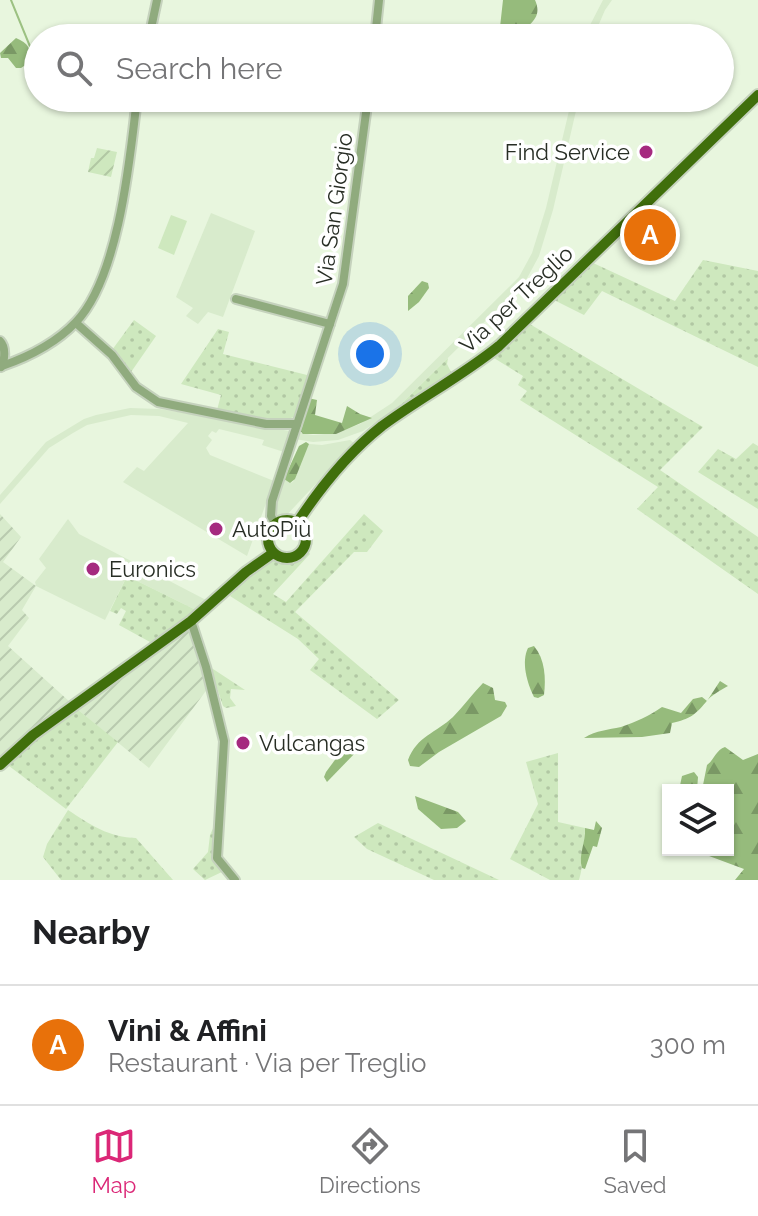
<!DOCTYPE html>
<meta charset="utf-8">
<style>
body{margin:0;font-family:Raleway,sans-serif;background:#f2f2f2;color:#202124}
.controls{position:absolute;right:24px;bottom:24px;display:grid;overflow:hidden;border-radius:0px;box-shadow:0 2px 6px #0004}
.controls button{width:72px;height:72px;display:grid;place-items:center;padding:0;border:0;border-bottom:2px solid #e0e0e0;background:#fff;color:#202124;font:40px sans-serif}
.you{position:absolute;left:370px;top:354px;width:28px;height:28px;margin:-20px;border:6px solid #fff;border-radius:50%;background:#1a73e8;box-shadow:0 0 0 12px #1a73e833}
.badge{display:grid;place-items:center;width:52px;height:52px;border-radius:50%;background:#db2777;color:#fff;font-size:26px;font-weight:700}
.pin{position:absolute;translate:-50% -50%;border:4px solid #fff;box-shadow:0 2px 8px #0006}
.list{margin:0;padding:0;list-style:none}
h2{display:flex;justify-content:space-between;align-items:center;height:104px;margin:0;padding:0 32px;font-size:34px}
h2 small{font-size:26px;font-weight:400;color:#757577}
.list li{display:grid;grid-template-columns:52px 1fr auto;gap:24px;align-items:center;box-sizing:border-box;height:120px;padding:0 32px;border-top:2px solid #e0e0e0}
.list b{display:block;font-size:30px;white-space:nowrap}
.list p{margin:0;font-size:26px;white-space:nowrap;color:#757577}
.list em{font-size:26px;font-style:normal;color:#757577}
.icon{flex:none;width:44px;height:44px;fill:none;stroke:currentColor;stroke-width:2;stroke-linecap:round;stroke-linejoin:round}
.map{position:relative;flex:none;width:758px;height:880px;overflow:hidden}
.search{position:absolute;background:#fff;box-shadow:0 2px 6px #0004;left:24px;right:24px;top:24px;height:88px;display:flex;align-items:center;gap:20px;box-sizing:border-box;padding:0 28px;border-radius:44px;color:#757577;font-size:30px}
.sheet{height:224px;background:#fff}
nav{display:flex;justify-content:space-around;align-items:center;box-sizing:border-box;height:112px;border-top:2px solid #e0e0e0;background:#fff;font-size:22px;color:#757577}
nav a{display:grid;justify-items:center;gap:4px}
nav .on{color:#db2777}
.map>svg:first-child{display:block}
</style>
<div class="map">
<svg width="758" height="880" viewBox="0 0 758 880">
<defs>
<pattern id="industrial-furrows" width="10" height="10" patternUnits="userSpaceOnUse" patternTransform="scale(2)"><rect width="10" height="10" fill="#d8ebcc"/><path d="M-1 1l2-2M0 10L10 0M9 11l2-2" fill="none" stroke="#b9caaf"/></pattern>
<pattern id="grass-dots" width="8" height="8" patternUnits="userSpaceOnUse" patternTransform="scale(2)"><rect width="8" height="8" fill="#cee8be"/><path d="M2 2h.1M6 6h.1" fill="none" stroke="#b1c7a3" stroke-width="1.8" stroke-linecap="round"/></pattern>
<pattern id="forest-firs" width="22" height="20" patternUnits="userSpaceOnUse" patternTransform="scale(2)"><rect width="22" height="20" fill="#96bb7c"/><path d="M5 1l3.5 6h-7zM16 11l3.5 6h-7z" fill="#7a9865"/></pattern>
<pattern id="garden-furrows" width="10" height="10" patternUnits="userSpaceOnUse" patternTransform="scale(2)"><rect width="10" height="10" fill="#cee8be"/><path d="M-1 1l2-2M0 10L10 0M9 11l2-2" fill="none" stroke="#b1c7a3"/></pattern>
</defs>
<rect width="100%" height="100%" fill="#e8f6de"/>
<g fill="#d8ebcc">
<polygon points="603,0 612,0 605,10 593,38 586,38 589,27"/>
<polygon points="572,98 579,98 553,210 539,256 525,282 396,409 363,431 338,440 313,442 289,438 284,452 262,445 264,440 219,429 216,433 212,431 208,436 212,440 206,448 210,455 274,481 247,556 123,482 137,467 144,471 188,423 159,416 131,415 87,425 73,433 49,448 0,504 0,495 46,442 84,419 96,415 130,408 160,409 313,435 336,433 360,424 392,403 519,277 532,253 546,208"/>
<polygon points="211,213 255,231 223,317 208,312 198,324 186,316 193,308 176,297"/>
<polygon points="350,440 354,443 283,519 277,521 274,515 284,479 290,483 293,482 309,444 322,445"/>
<polygon points="68,519 79,534 208,601 196,610 127,576 105,620 36,586 35,582 46,568 39,559"/>
</g>
<g fill="url(#industrial-furrows)">
<polygon points="0,514 21,537 3,562 36,586 22,610 29,618 8,646 70,702 0,759"/>
<polygon points="189,626 208,688 149,768 77,709 131,672"/>
</g>
<g fill="url(#grass-dots)">
<polygon points="703,260 758,271 758,367 602,291 584,315 554,300 591,262 675,301"/>
<polygon points="134,320 156,336 129,375 112,350"/>
<polygon points="528,323 703,427 660,470 758,537 758,594 637,509 658,487 520,400 527,391 518,385 523,376 494,358"/>
<polygon points="218,329 229,332 223,354 311,376 295,417 278,421 217,410 221,395 181,384"/>
<polygon points="448,358 447,364 452,374 396,409"/>
<polygon points="753,443 758,446 758,509 698,472 718,449 736,459"/>
<path d="M364,514L383,531L367,552H354L295,612L399,700L377,719L310,670L319,659L298,639L230,596C240,585 251,568 264,562C282,555 291,571 308,551L310,554L273,594L286,602Z"/>
<polygon points="127,576 196,610 150,642 119,625 126,611 121,608 117,614 110,611"/>
<polygon points="210,667 245,690 231,689 230,698 236,706 226,708 223,706"/>
<polygon points="77,709 118,742 66,809 5,763"/>
<path d="M558,753V822L585,828C585,842 583,868 579,880H550L510,859L538,804L526,762Z"/>
<path d="M68,810C89,824 110,838 136,838L173,880H61L43,857L47,844Z"/>
<polygon points="378,823 499,880 434,880 367,849 354,837"/>
<polygon points="215,824 214,847 224,871 205,880 193,869 208,852 210,835"/>
</g>
<g fill="url(#forest-firs)">
<path d="M503,0H535C544,20 526,25 515,38H489L500,27Z"/>
<path d="M16,38C28,43 32,49 30,62L21,68H16L8,58H1L0,53Z"/>
<polygon points="422,281 428,283 429,288 419,302 408,311 408,296"/>
<polygon points="308,398 317,400 315,415 342,423 347,406 360,414 372,418 336,434 303,434 298,428"/>
<polygon points="306,442 309,444 295,479 290,483 284,479 299,446"/>
<path d="M534,646C545,659 546,678 544,695L538,698L534,697C527,683 521,662 528,648Z"/>
<path d="M720,681L728,686C721,690 711,695 706,702C695,715 690,719 672,723L670,733L642,737L584,738C597,730 608,730 621,727C636,722 649,716 662,707L681,713L693,699L702,697L707,701Z"/>
<path d="M483,683L493,688L495,700L505,702L507,706L501,716L439,752L419,767L410,766L408,760C417,736 436,733 453,717C464,706 472,694 483,683Z"/>
<polygon points="346,745 357,751 327,782 324,777 326,772"/>
<path d="M725,747L743,760L758,754V880H735L744,869L693,850H728V790H702L707,765C714,760 716,750 725,747Z"/>
<polygon points="694,772 698,777 697,790 679,790 682,776"/>
<polygon points="415,796 458,812 466,821 457,828 441,829 418,809"/>
<path d="M596,821L602,828L597,847L593,846L585,869L582,868C578,854 586,843 585,828L594,830Z"/>
</g>
<polygon fill="url(#garden-furrows)" points="97,148 117,152 111,177 88,172 91,158 94,158"/>
<polygon fill="#cee8be" points="171,215 187,221 174,255 158,248"/>
<g fill="none" stroke-linecap="round" stroke-linejoin="round">
<polyline stroke="#9cc182" stroke-width="2" points="11,0 38,66"/>
<defs>
<g id="minor">
<polyline points="149,38 157,0"/>
<polyline points="375,38 379,0"/>
<polyline points="236,299 330,324"/>
<polyline points="76,323 112,355 136,387 158,402 266,424 297,424"/>
<path d="M0,341C6,347 5,360 1,367"/>
<path d="M2,366C28,357 56,343 76,322C119,277 130,158 137,98"/>
<polyline points="275,524 271,516 272,501 343,284 368,98"/>
<polyline points="191,621 206,667 224,741 217,858 235,880"/>
</g>
<g id="major">
<circle cx="287" cy="539" r="19"/>
<path d="M297,523C320,488 349,452 382,426C420,398 462,376 499,346L758,95"/>
<polyline points="0,765 33,735 191,621 246,572 273,553"/>
</g>
</defs>
<use href="#minor" stroke="#c5d2bd" stroke-width="12"/>
<use href="#major" stroke="#c5d2bd" stroke-width="14"/>
<use href="#minor" stroke="#90ab7e" stroke-width="8"/>
<use href="#major" stroke="#406f0c" stroke-width="10"/>
</g>
<g fill="#a52a7f" stroke="#fff" stroke-width="3">
<circle cx="646" cy="152" r="8"/>
<circle cx="216" cy="529" r="8"/>
<circle cx="93" cy="569" r="8"/>
<circle cx="243" cy="743" r="8"/>
</g>
<g text-anchor="middle" dominant-baseline="central" stroke-width="7" stroke-linejoin="round" paint-order="stroke">
<g font-size="22" fill="#272d24" stroke="#fff" text-anchor="start">
<text x="630" y="152" text-anchor="end">Find Service</text>
<text x="232" y="529">AutoPiù</text>
<text x="109" y="569">Euronics</text>
<text x="259" y="743">Vulcangas</text>
</g>
<g font-size="22" fill="#272d24" stroke="#fff">
<text transform="translate(334 209) rotate(-82)">Via San Giorgio</text>
<text transform="translate(516 299) rotate(-43)">Via per Treglio</text>
</g>
</g>
</svg>
<div class="controls">
<button><svg class="icon" aria-label="layers" viewBox="0 0 24 24"><path d="M12 4l9 5-9 5-9-5zM3 14l9 5 9-5"/></svg></button>
</div>
<div class="you"></div>
<div class="pin badge" style="left:650px;top:235px;background:#e8710a">A</div>
<div class="search"><svg class="icon" aria-label="search" viewBox="0 0 24 24"><circle cx="10" cy="10" r="6"/><path d="M15 15l6 6"/></svg>Search here</div>
</div>
<section class="sheet">
<h2>Nearby<small></small></h2>
<ul class="list">
<li><span class="badge" style="background:#e8710a">A</span><div><b>Vini &amp; Affini</b><p>Restaurant · Via per Treglio</p></div><em>300 m</em></li>
</ul>
</section>
<nav>
<a class="on"><svg class="icon" aria-label="map" viewBox="0 0 24 24"><path d="M3 6l6-2 6 2 6-2v14l-6 2-6-2-6 2zM9 4v14M15 6v14"/></svg>Map</a>
<a><svg class="icon" aria-label="directions" viewBox="0 0 24 24"><path d="M12 3l9 9-9 9-9-9zM9 14v-3h6M13 9l2 2-2 2"/></svg>Directions</a>
<a><svg class="icon" aria-label="saved" viewBox="0 0 24 24"><path d="M7 4h10v16l-5-4-5 4z"/></svg>Saved</a>
</nav>
